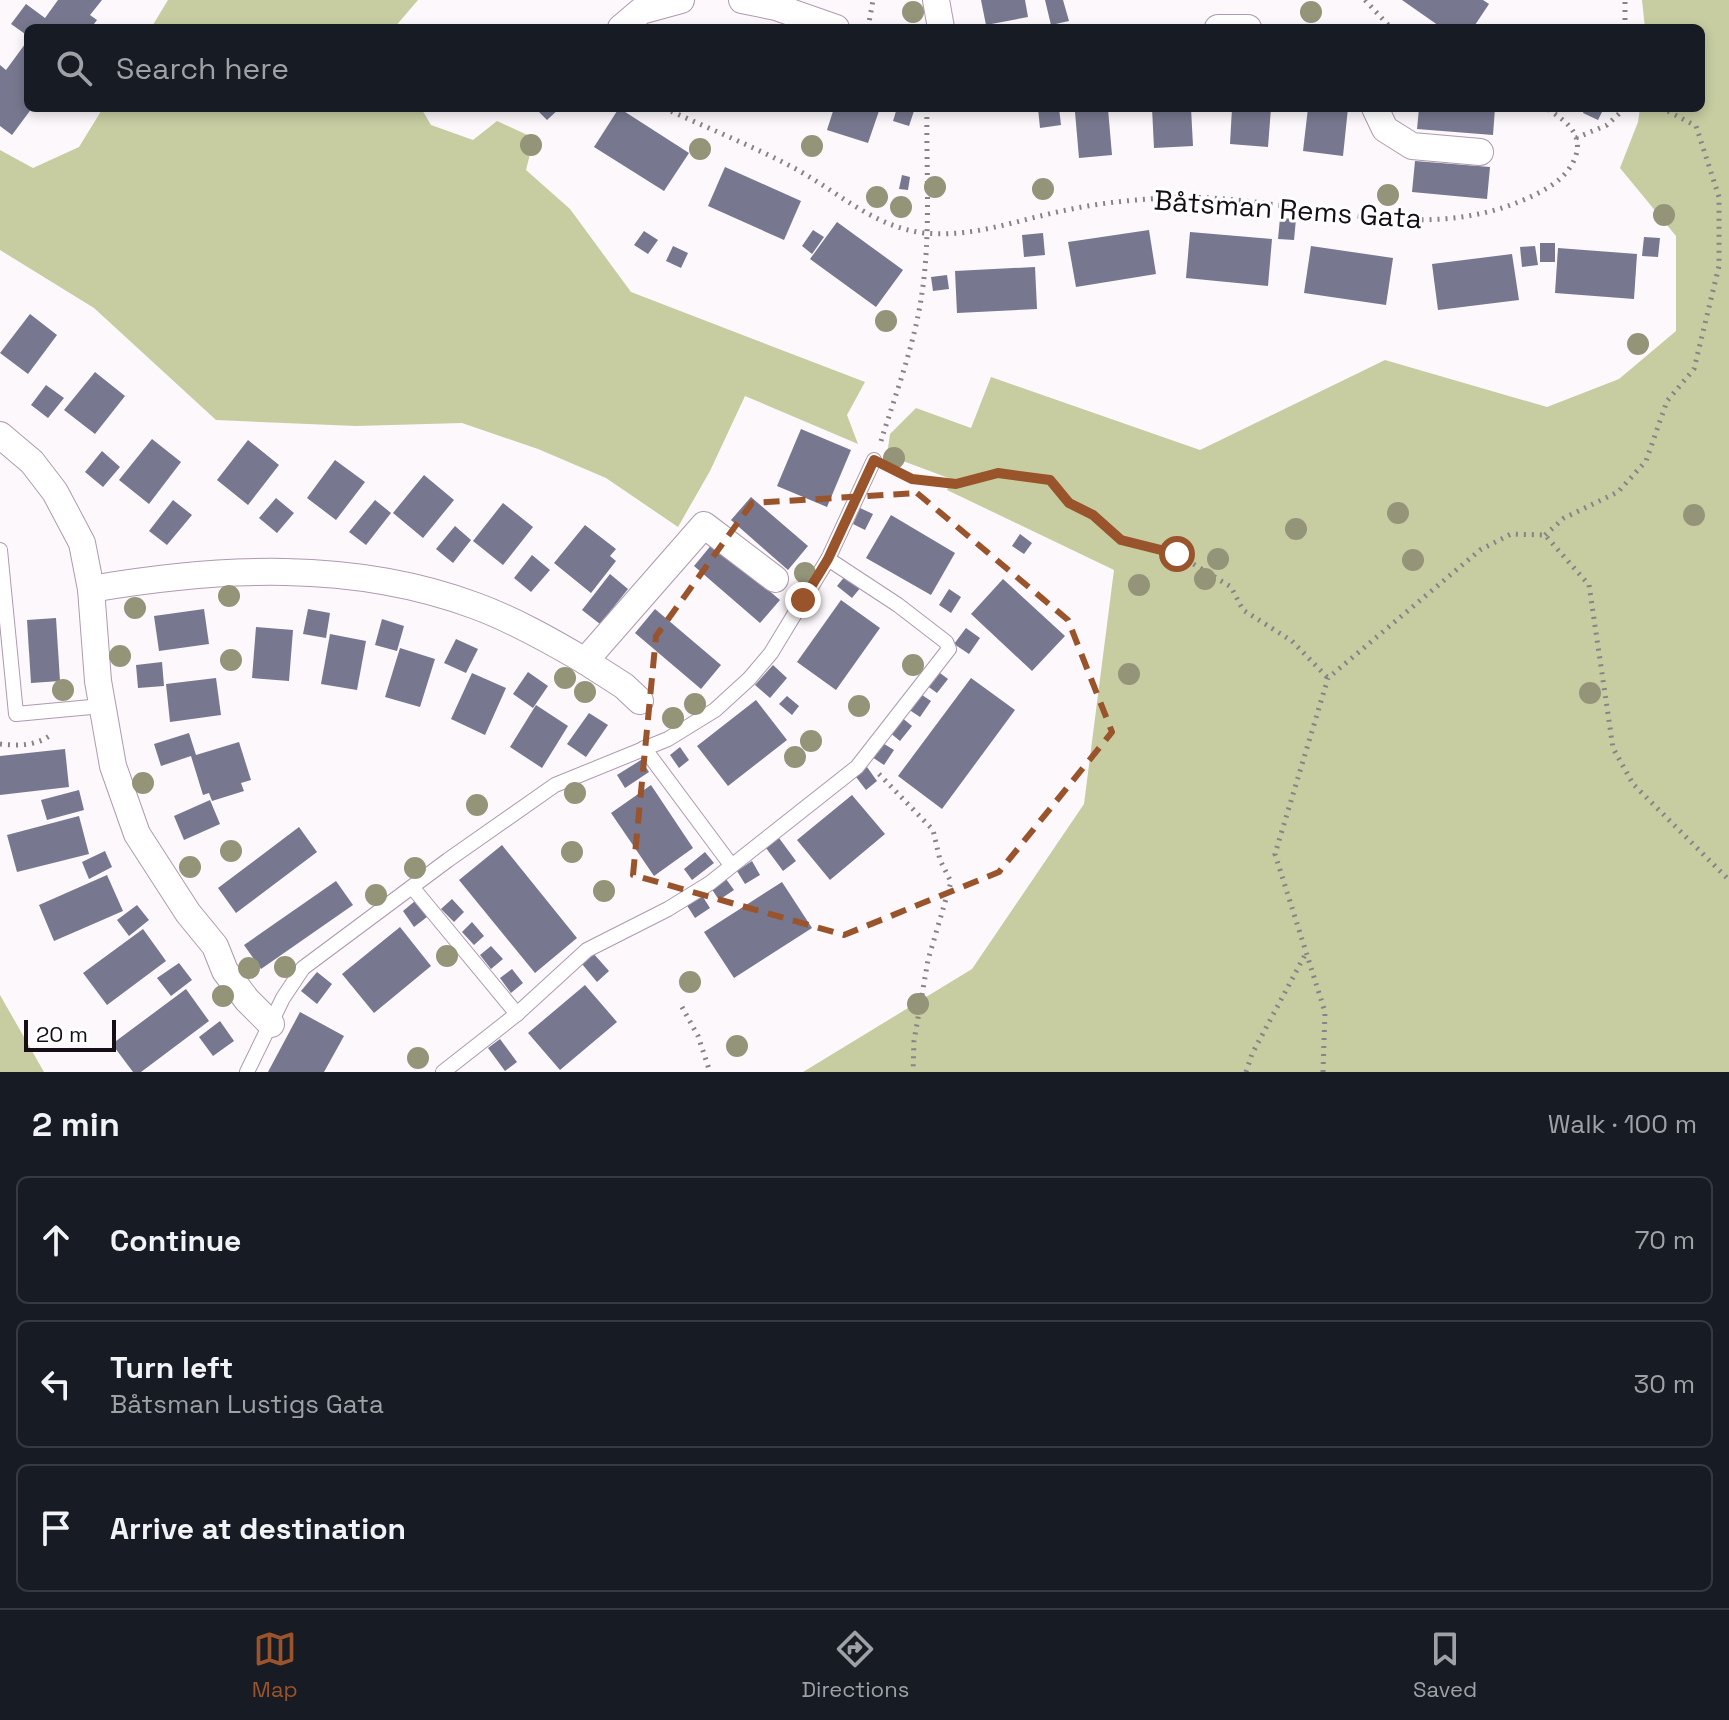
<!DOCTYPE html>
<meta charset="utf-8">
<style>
body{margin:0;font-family:"Space Grotesk",sans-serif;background:#20242c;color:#f1f3f6}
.scale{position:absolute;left:24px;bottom:20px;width:92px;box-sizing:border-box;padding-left:8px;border:4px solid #150e16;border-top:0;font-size:22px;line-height:28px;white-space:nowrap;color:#150e16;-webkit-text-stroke:6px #fff;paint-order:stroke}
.stop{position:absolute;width:24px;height:24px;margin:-18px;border:6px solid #9a542b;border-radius:50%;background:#fff}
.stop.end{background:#9a542b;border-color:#fff;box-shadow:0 2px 8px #0008}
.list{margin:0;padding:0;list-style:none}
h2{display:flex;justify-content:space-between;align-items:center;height:104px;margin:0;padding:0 32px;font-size:34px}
h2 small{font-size:26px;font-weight:400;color:#9ea1a6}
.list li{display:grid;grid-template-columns:52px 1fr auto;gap:24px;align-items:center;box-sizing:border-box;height:128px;margin:0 16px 16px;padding:0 16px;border:2px solid #363941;border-radius:12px}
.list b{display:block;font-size:30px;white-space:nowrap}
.list p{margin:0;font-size:26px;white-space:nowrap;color:#9ea1a6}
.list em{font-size:26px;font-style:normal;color:#9ea1a6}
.icon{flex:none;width:44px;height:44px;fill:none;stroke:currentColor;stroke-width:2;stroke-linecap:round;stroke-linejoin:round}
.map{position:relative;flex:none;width:1729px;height:1072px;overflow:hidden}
.search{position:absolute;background:#171b24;box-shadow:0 4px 12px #0003;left:24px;right:24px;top:24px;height:88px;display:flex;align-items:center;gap:20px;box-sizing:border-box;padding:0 28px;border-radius:12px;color:#9ea1a6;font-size:30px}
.sheet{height:536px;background:#171b24}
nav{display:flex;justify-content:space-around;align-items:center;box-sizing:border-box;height:112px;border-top:2px solid #363941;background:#171b24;font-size:22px;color:#9ea1a6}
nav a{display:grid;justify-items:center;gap:4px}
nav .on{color:#9a542b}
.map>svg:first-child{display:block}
</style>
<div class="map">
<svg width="1729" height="1072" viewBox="0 0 1729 1072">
<rect width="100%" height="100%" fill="#fcf8fc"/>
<g fill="#c7cda1">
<polygon points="168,0 418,0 394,28 151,28"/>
<polygon points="1642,0 1729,0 1729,1072 803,1072 972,969 1084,804 1114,570 947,490 951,479 887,455 890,434 916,408 971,428 991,377 1200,450 1385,360 1547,407 1619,379 1676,331 1676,236 1620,168 1638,122 1640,108 1701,108 1701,28 1645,28"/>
<polygon points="103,108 421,108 431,125 473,140 497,121 534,138 526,170 570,209 631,292 865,382 847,415 858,444 745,396 710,471 678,527 606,478 538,449 462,423 356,426 216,420 94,308 0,250 0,150 33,168 79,147"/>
<polygon points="0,995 44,1072 0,1072"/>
</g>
<g fill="#77778f">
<polygon points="58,0 102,0 90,15 97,20 91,28 28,28 28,36 11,24 26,4 45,18"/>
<polygon points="981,0 1025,0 1028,17 986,25"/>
<polygon points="1045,0 1063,0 1069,21 1051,25"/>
<polygon points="1402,0 1483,0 1489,4 1473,28 1442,28"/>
<polygon points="28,40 28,108 32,108 12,135 0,126 0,65 6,70"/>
<polygon points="535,108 560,108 547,120"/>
<polygon points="619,108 689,153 664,191 594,147"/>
<polygon points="834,108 880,108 868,143 827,130"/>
<polygon points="897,108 915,108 909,126 893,121"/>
<polygon points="1038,108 1059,108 1061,125 1040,128"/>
<polygon points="1152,108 1191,108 1193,146 1154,148"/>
<polygon points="1232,108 1271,108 1268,147 1230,144"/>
<polygon points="1308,108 1348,108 1343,156 1303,151"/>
<polygon points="1419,108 1495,108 1493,135 1417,129"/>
<polygon points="1585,108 1604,108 1598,120 1583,113"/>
<polygon points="1108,109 1112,155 1079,158 1075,112"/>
<polygon points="1415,161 1490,167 1487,199 1412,192"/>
<polygon points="725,167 801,201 784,240 708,206"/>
<polygon points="902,175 910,177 908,190 899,189"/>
<polygon points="1280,218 1296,219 1294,240 1278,239"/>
<polygon points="837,222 903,270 876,307 810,259"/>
<polygon points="813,230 824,237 812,254 802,246"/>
<polygon points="1149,230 1156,274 1076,287 1068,242"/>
<polygon points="644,231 658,240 648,254 634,245"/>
<polygon points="1190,232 1272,239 1268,286 1186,278"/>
<polygon points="1043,233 1045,255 1024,257 1022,235"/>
<polygon points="1644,237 1660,238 1658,257 1642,256"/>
<rect x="1540" y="243" width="15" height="19"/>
<polygon points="673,246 688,253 681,268 666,261"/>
<polygon points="1311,246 1393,258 1386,305 1304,293"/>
<polygon points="1535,246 1538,265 1522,267 1520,247"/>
<polygon points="1558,248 1637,254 1634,299 1555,293"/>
<polygon points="1512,254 1519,300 1438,310 1432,264"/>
<polygon points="1035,267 1037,309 957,313 955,271"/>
<polygon points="947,275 949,289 933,291 931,277"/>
<polygon points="30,314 57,335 28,374 0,353"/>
<polygon points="95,372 125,396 95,434 64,410"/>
<polygon points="46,385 64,398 48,418 31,405"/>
<polygon points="801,429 851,450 827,507 777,486"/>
<polygon points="152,439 181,462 149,504 119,480"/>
<polygon points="248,440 279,465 248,505 217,480"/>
<polygon points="102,451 120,467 103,487 85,472"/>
<polygon points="335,460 365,482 336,520 307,498"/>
<polygon points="424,475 454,500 423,538 393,513"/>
<polygon points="751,497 808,546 788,570 731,520"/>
<polygon points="276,498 294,513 277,533 259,518"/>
<polygon points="173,500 192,515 167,545 149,531"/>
<polygon points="375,500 391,513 366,545 349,532"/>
<polygon points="503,503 533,527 503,565 473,541"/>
<polygon points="860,508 873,514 865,530 853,524"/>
<polygon points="891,515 955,553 931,595 866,558"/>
<polygon points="585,525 616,549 610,556 616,561 591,593 554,563"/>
<polygon points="455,526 471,540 453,563 436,549"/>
<polygon points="1020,534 1032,543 1024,554 1012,546"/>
<polygon points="713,543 780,600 760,623 694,566"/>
<polygon points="532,555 550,570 531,592 514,578"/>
<polygon points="610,574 628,589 600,624 582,610"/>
<polygon points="846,575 861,587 852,598 837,586"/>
<polygon points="1003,579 1065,636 1032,671 971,614"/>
<polygon points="949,589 961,597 951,613 939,605"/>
<polygon points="841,600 880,628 836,690 797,662"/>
<polygon points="204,609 209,644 159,651 154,616"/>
<polygon points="308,609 330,613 326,638 303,634"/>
<polygon points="655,609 721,665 701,689 635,633"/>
<polygon points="56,618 60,681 31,683 27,620"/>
<polygon points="382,619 404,626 397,651 375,645"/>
<polygon points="256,627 293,630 289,681 252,678"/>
<polygon points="966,628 980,638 969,654 954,644"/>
<polygon points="330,634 366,641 357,690 321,684"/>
<polygon points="456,639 478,649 466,673 444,663"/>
<polygon points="400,648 435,659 420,707 385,697"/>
<polygon points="162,662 164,686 138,688 136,665"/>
<polygon points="773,665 787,678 770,698 755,685"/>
<polygon points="936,670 948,679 937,693 926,685"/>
<polygon points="528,672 548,686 533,708 513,694"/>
<polygon points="472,673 506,688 485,735 451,719"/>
<polygon points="216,678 221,715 170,722 166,684"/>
<polygon points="971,678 1015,710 942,809 898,776"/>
<polygon points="919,693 931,701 920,717 908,709"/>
<polygon points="787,696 799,706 792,715 779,704"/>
<polygon points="756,700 787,740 728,786 697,746"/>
<polygon points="536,705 568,726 542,768 510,747"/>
<polygon points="589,713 608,725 586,757 567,744"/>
<polygon points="901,717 912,726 900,741 889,732"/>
<polygon points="189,733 196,755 239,742 251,780 241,783 244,791 212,801 209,793 203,795 191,756 161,766 154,744"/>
<polygon points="881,742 894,750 884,765 872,757"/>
<polygon points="680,747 689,760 679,768 670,755"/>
<polygon points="65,749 69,787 0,795 0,756"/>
<polygon points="641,760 649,772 625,788 617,775"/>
<polygon points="867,767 877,781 866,790 856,777"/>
<polygon points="651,785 693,848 654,876 611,813"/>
<polygon points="79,790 84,810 47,820 41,800"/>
<polygon points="852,795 885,834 830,880 797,840"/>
<polygon points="210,800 220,824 184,840 174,816"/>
<polygon points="79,816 89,854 17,872 7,835"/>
<polygon points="299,827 317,852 236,913 218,888"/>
<polygon points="779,838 796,861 783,871 766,848"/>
<polygon points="502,845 577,938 535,973 459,880"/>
<polygon points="105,851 112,867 89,879 82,862"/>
<polygon points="705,852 714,863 692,880 684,869"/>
<polygon points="752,861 760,875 745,884 737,871"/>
<polygon points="107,875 123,911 54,941 39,905"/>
<polygon points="726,879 734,890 719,900 711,888"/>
<polygon points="336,881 353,905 261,969 244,945"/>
<polygon points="782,882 812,928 734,978 704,932"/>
<polygon points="701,894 710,908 695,918 686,904"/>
<polygon points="452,899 464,912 454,922 441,909"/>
<polygon points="415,901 427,917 414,927 403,911"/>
<polygon points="137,905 149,920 129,936 117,920"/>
<polygon points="472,922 484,936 474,945 462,932"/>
<polygon points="400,927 431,966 374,1013 342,974"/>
<polygon points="143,929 166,961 107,1005 83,973"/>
<polygon points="491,946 503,959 491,969 480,955"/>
<polygon points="593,953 609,971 597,982 582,964"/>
<polygon points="179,963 192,980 171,996 157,978"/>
<polygon points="512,969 523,983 511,993 500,978"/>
<polygon points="317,972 332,984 317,1004 301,991"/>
<polygon points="585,985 617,1022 560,1070 528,1033"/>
<polygon points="186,989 209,1021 141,1072 133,1072 112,1044"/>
<polygon points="300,1012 344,1036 324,1072 268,1072"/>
<polygon points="220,1021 234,1041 213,1056 199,1037"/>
<polygon points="500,1039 517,1062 505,1071 488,1048"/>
</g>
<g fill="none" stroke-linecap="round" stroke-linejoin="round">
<defs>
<g id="lane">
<polyline points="0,550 16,714 102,706"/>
<polyline points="644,748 731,865"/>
<polyline points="412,887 517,1014"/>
<polyline points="247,1072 283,998 303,968 448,860 555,785 668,739 715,710 749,679 771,653 828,559 874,460"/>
<polyline points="443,1072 517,1014 587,950 668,909 710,883 857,767 949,649 946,642 898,605 828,559"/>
</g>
<g id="street">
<polyline points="742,0 776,7 836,28"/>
<polyline points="936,0 941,28"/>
<polyline points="621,28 641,11 681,0"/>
<polyline points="1218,28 1248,28"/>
<polyline points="1375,108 1385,129 1412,146 1480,152"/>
<polyline points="0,435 32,462 55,492 82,543 91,589 98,681 113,766 137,834 188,913 215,946 225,971 247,1000 271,1024"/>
<path d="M91,589C219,567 353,560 476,606C514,620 551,641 585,661L704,525L775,579"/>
<polyline points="585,661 624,686 640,701"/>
</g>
</defs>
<use href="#lane" stroke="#ae9aaf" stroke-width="16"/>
<use href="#street" stroke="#ae9aaf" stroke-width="28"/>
<g stroke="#898389" stroke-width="5" stroke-dasharray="2 6" stroke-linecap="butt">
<polyline points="1365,0 1391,28"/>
<polyline points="868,28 873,0"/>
<polyline points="1625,28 1625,0"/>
<path d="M664,108C707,128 753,146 796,169C838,192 874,227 924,233C974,238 1020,219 1067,210C1099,203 1131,200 1163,198C1284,190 1411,251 1528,198C1548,189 1569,177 1576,155C1583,132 1563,119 1546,108"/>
<polyline points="1576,138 1607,125 1625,108"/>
<path d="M881,441C896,393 915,343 922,293C931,233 926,169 927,108"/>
<polyline points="890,468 912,479 956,484 998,473 1050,480 1069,503 1093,515 1121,540 1177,554 1231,587 1243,610 1292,641 1328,678"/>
<polyline points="1545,535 1564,518 1618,492 1646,461 1667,401 1694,369 1719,266 1719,197 1696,126 1662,108"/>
<path d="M0,744C18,746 37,746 52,734"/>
<polyline points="879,774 933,830 940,860 951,882 928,960 914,1041 913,1072"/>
<polyline points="682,1007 698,1036 710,1072"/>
<polyline points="1246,1072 1252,1054 1306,953"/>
<polyline points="1323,1072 1325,1012 1275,854 1328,678 1480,550 1511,534 1545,535 1589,585 1613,748 1633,784 1729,880"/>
</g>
<use href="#lane" stroke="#fff" stroke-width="14"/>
<use href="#street" stroke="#fff" stroke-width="26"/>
</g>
<g fill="#949479">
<circle cx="913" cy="12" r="11"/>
<circle cx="1311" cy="12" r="11"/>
<circle cx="531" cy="145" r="11"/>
<circle cx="812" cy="146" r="11"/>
<circle cx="700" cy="149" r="11"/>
<circle cx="935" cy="187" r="11"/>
<circle cx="1043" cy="189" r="11"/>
<circle cx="1388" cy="195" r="11"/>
<circle cx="877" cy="197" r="11"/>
<circle cx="901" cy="207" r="11"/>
<circle cx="1664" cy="215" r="11"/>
<circle cx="886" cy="321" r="11"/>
<circle cx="1638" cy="344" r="11"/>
<circle cx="894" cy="458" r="11"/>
<circle cx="1398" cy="513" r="11"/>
<circle cx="1694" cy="515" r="11"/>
<circle cx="1296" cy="529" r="11"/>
<circle cx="1218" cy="559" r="11"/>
<circle cx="1413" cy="560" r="11"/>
<circle cx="805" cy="573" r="11"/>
<circle cx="1205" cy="579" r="11"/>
<circle cx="1139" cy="585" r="11"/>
<circle cx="229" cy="596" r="11"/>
<circle cx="135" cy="608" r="11"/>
<circle cx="120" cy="656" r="11"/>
<circle cx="231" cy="660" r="11"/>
<circle cx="913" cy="665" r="11"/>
<circle cx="1129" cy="674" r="11"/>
<circle cx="565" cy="678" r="11"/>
<circle cx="63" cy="690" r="11"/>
<circle cx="585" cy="692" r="11"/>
<circle cx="1590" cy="693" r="11"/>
<circle cx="695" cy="704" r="11"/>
<circle cx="859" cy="706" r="11"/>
<circle cx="673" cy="718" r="11"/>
<circle cx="811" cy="741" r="11"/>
<circle cx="795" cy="757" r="11"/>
<circle cx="143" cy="783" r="11"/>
<circle cx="575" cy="793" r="11"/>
<circle cx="477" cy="805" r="11"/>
<circle cx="231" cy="851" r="11"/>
<circle cx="572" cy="852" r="11"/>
<circle cx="190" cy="867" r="11"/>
<circle cx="415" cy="868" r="11"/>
<circle cx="604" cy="891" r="11"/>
<circle cx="376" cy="895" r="11"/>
<circle cx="447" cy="956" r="11"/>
<circle cx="285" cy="967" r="11"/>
<circle cx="249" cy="968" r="11"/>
<circle cx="690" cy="982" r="11"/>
<circle cx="223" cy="996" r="11"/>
<circle cx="918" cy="1004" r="11"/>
<circle cx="737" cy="1046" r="11"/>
<circle cx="418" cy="1058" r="11"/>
</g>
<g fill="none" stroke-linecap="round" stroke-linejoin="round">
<polyline stroke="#9a542b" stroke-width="10" points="803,600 828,559 874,460 912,479 956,484 998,473 1050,480 1069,503 1093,515 1121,540 1177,554"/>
</g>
<path fill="none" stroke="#9a542b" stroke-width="6" stroke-dasharray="16 10" stroke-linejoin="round" d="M917,493L1068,620L1112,732L999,872L844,935L633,875L656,636L752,503Z"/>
<g text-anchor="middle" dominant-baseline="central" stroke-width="6" stroke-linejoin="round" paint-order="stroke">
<g font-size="28" fill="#150e16" stroke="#fff">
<text transform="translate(1288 209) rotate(4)">Båtsman Rems Gata</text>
</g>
</g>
</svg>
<div class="scale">20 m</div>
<div class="stop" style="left:1177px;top:554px"></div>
<div class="stop end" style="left:803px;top:600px"></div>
<div class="search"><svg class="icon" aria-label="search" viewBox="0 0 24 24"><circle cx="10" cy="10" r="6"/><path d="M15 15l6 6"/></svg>Search here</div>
</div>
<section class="sheet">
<h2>2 min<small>Walk · 100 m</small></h2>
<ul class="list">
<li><svg class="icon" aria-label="ahead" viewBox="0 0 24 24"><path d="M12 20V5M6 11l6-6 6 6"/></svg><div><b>Continue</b></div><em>70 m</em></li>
<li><svg class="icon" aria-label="left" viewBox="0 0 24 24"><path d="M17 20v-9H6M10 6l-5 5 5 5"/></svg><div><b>Turn left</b><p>Båtsman Lustigs Gata</p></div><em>30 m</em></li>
<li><svg class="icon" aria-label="arrive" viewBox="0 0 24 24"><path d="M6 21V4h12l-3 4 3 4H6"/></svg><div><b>Arrive at destination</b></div></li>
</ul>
</section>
<nav>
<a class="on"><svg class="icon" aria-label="map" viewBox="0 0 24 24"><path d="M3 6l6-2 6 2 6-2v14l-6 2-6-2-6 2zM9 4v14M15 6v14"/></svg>Map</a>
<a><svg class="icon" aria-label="directions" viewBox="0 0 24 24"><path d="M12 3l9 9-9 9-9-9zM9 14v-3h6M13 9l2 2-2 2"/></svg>Directions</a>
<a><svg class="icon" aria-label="saved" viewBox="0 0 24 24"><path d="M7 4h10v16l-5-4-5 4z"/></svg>Saved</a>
</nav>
